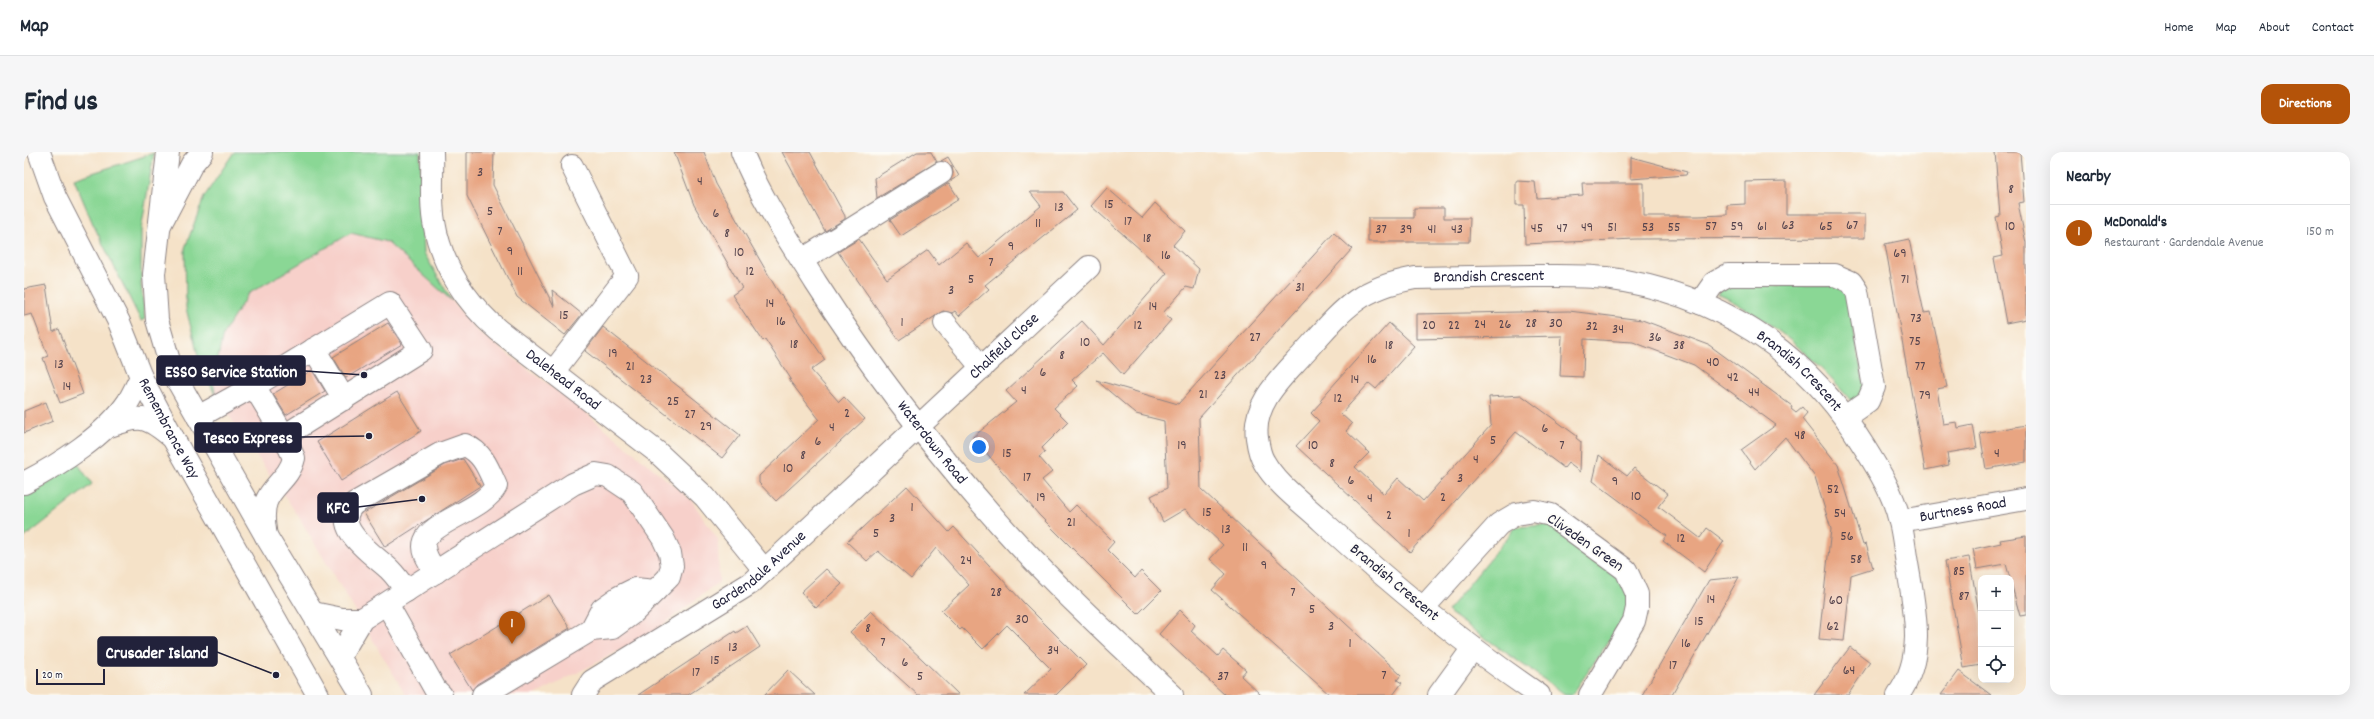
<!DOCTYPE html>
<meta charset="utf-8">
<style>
body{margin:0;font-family:Dekko,sans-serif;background:#f6f6f7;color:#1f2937}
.controls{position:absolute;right:12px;bottom:12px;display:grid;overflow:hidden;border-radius:8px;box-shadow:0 4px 16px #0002}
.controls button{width:36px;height:36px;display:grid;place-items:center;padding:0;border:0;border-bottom:1px solid #e0e1e3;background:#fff;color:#1f2937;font:20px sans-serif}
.scale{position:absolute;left:12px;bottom:10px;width:69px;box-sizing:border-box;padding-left:4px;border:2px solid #22223b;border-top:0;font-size:11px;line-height:14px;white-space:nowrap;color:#22223b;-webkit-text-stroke:3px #fdfcf7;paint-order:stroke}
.you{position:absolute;left:955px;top:295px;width:14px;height:14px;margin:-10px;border:3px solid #fff;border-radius:50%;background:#1a73e8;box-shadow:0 0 0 6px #1a73e833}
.badge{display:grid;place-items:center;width:26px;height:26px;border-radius:50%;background:#b45309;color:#fff;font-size:13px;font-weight:700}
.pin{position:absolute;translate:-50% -33px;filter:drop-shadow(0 1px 2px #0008)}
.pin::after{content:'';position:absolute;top:21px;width:14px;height:12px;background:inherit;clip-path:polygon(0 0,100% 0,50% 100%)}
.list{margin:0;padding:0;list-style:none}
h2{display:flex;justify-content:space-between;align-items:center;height:52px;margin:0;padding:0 16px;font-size:17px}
h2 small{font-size:13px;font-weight:400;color:#747a83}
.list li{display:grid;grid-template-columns:26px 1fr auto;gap:12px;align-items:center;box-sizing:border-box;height:56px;padding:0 16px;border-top:1px solid #e0e1e3}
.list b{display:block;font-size:15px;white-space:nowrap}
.list p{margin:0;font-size:13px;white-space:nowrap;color:#747a83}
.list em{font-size:13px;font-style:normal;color:#747a83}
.icon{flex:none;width:22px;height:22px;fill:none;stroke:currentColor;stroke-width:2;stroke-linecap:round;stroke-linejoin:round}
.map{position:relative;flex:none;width:2002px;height:543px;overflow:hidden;border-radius:12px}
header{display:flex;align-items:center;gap:24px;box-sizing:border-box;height:56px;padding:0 20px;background:#fff;border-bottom:1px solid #e0e1e3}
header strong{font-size:19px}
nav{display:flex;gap:22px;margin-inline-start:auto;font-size:14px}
.intro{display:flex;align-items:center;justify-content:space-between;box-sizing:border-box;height:96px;padding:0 24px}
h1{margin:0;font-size:28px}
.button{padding:10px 18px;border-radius:12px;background:#b45309;color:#fff;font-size:14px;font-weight:700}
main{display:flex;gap:24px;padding:0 24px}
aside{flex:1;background:#fff;border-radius:12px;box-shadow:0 4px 16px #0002}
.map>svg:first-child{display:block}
</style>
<header>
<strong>Map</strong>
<nav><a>Home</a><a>Map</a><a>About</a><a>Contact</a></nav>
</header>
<div class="intro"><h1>Find us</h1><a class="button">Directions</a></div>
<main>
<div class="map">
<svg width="2002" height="543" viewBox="0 0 2002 543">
<rect width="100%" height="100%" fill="#fdfcf7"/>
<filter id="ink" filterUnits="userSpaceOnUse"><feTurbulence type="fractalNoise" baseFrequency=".025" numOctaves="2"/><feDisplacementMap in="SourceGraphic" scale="8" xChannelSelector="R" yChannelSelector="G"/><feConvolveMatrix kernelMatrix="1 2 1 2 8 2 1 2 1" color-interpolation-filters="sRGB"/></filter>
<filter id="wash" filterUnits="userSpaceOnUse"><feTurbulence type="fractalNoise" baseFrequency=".012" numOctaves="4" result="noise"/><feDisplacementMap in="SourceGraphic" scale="16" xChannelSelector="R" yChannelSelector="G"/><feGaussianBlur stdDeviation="0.9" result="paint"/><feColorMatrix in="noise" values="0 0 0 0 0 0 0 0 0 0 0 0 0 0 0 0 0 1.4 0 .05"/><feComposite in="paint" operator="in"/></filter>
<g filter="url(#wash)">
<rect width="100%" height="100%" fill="#f5e2c8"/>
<polygon fill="#f7d0ca" points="327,81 363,90 428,149 452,178 555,255 668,349 694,388 695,430 625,483 511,543 382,543 273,362 192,245 189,230 199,182 224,142"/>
<g fill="#8ad795" stroke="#567c68">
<polygon points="210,0 396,0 400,101 428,149 363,90 327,81 224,142 199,182 189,230 192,245 175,208 162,156 161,96 180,45"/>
<polygon points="130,1 117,78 117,132 121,167 117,169 69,72 50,27"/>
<path d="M1805,133L1814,135L1823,141L1840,233L1838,244L1829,251C1790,206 1749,168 1694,142L1702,134Z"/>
<polygon points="52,309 68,332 0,386 0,344 23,332"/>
<polygon points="1525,373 1604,427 1606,458 1548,543 1542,543 1423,459 1492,375"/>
</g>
<g id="blocks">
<g fill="#e8a582">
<polygon points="443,0 470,0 469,33 530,155 528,138 558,162 541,183 493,145 443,44"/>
<polygon points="650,0 680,0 692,32 752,136 801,208 787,218 815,250 820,245 841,267 752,349 735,331 735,324 795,267 765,228 767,227 741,187 739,189 708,143 718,136 670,53"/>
<polygon points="758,0 786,0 821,64 821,67 801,79"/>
<polygon points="893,0 907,0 913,10 853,46 851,26"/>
<polygon points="1971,0 1996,0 2000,50 1994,51 2002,91 2002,167 1982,171 1970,106 1979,104 1972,65 1976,64"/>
<polygon points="924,5 935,24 926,29 929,21 928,15 917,9"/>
<polygon points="1607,5 1663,20 1662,23 1607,27"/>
<polygon points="1492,29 1511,30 1513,46 1559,43 1558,31 1620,31 1620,64 1674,64 1703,63 1703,53 1721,52 1721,30 1762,29 1762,62 1841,62 1841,86 1611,87 1501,92 1500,53 1492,53"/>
<polygon points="925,31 935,47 877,84 866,68"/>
<polygon points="1083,36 1118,66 1131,51 1161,79 1149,93 1175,117 1170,137 1162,135 1139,161 1147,168 1099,223 1079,201 1048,228 1054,234 1030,256 1044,270 1018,296 1021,300 1015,305 1028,320 1018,328 1045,360 1052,353 1090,390 1083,398 1111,426 1117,419 1137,439 1114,462 1015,363 949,285 992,250 982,239 1058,169 1080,193 1143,121 1067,54"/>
<polygon points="1006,40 1039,40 1053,58 961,133 965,137 935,164 931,159 928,161 919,159 875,188 814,100 835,87 863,127 904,98 915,113 942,91 955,106 1017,54"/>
<polygon points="1390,56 1420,56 1420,66 1446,66 1445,90 1344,90 1344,66 1390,66"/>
<polygon points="1310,81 1328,97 1175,266 1177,337 1377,523 1373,528 1378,531 1369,543 1306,543 1188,438 1202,422 1186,407 1199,393 1161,357 1139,370 1127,344 1143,336 1140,269 1112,262 1072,228 1154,252"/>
<polygon points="1885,87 1900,161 1907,160 1923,235 1913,237 1919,272 1933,270 1934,276 1949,273 1953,296 1923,301 1925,313 1901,318 1861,92"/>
<polygon points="22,133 29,180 35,177 59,242 36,251 19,206 24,204 8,162 0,164 0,137"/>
<polygon points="1545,159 1618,168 1685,193 1768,254 1767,256 1772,260 1778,255 1783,261 1778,267 1814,313 1839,393 1842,392 1849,416 1827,423 1820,489 1795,487 1807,377 1791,325 1761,285 1731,317 1717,298 1752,273 1670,213 1609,190 1560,187 1559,225 1536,224 1538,184 1392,187 1392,162"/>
<polygon points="364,171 378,192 322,226 309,205"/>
<polygon points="1365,171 1390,194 1352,237 1345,231 1317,262 1328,272 1322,279 1345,301 1331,315 1360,342 1374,326 1399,349 1467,273 1465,245 1497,243 1553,284 1552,286 1557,290 1556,320 1544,311 1540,316 1492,280 1386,400 1272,294 1295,269 1287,261 1298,249 1296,248"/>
<polygon points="579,175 716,283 698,306 561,199"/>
<polygon points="288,218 301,239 262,263 249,242"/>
<polygon points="373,240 397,279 317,329 293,290"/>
<polygon points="22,250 29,269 0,281 0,259"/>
<polygon points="2002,273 2002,310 1962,317 1956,281"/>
<polygon points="1575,303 1603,324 1610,316 1644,342 1633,356 1635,355 1676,386 1683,376 1700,389 1680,420 1639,389 1643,384 1569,329"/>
<polygon points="439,307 456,334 361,395 340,361 421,313"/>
<polygon points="883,334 925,380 930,375 999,450 1062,513 1032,543 1000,543 1027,517 983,473 959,497 938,476 936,478 917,459 945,433 912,396 887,427 854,399 843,409 823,390"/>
<polygon points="2002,384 2002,463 1996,464 1982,412 1953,417 1949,397 1977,391 1976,388"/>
<polygon points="1945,405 1957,472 1957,513 1940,516 1921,409"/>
<polygon points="802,417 818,432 792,456 777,440"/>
<polygon points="1715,425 1648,543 1618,543 1685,428"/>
<polygon points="525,443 546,476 453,532 448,538 426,503"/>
<polygon points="1156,458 1171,473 1167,479 1194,504 1199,498 1222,518 1217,524 1237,543 1201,543 1135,482"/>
<polygon points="847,459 899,508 935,543 894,543 852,505 826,480"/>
<polygon points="723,474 736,495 664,543 614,543 711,479 712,481"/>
<polygon points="1826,495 1846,510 1824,543 1790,543"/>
<polygon points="764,518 791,543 740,543"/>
<polygon points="1935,519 1967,543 1917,543"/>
</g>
</g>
</g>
<g filter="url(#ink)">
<use href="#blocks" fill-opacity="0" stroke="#8c8282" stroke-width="1"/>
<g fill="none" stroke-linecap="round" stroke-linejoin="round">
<defs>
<g id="minor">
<path id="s1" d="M408,0C409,23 406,48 410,70C417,113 442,150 474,178L633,300L681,345L741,419"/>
<path id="s2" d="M718,0C737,47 765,88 792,131C846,215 914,303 981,378C1033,436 1092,489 1148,543"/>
<polyline points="137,71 168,12 178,0"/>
<polyline points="778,108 917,21"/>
<polyline points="1676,151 1690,131 1704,123 1811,123 1827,130 1833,139 1850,235 1844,249 1821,265"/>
<polyline points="921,171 958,216"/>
<polyline points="290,197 320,247"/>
<polyline points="529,220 603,124 548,14"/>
<polyline points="230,234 366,151 397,198 260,284"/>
<path d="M174,265L230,234L260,284L270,306C265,327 248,333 242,350C238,361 240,373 242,384"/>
<path d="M83,275C117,263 121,262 149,286"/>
<path d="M0,331C35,313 82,283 104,250C109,242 113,233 117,225"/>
<path id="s3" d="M1876,369L2002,347"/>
<path d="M382,439C377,431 372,424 365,417C349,402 304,374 331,351L416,302L441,293C459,301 464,316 472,334C460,358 408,369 401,389C397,400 406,411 412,420"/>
<polyline points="363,452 411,537 417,543"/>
<polyline points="1399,456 1475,372 1492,362 1510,359 1527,363 1602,418 1613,442 1613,456 1610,469 1566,543"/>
<polyline points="289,461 318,467 338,467"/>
<polyline points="567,478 578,457 595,445 611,437 631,439"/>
<polyline points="316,504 338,467 549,332 572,322 584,324 608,340 639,386 646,401 648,414 645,425 610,460 588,476 567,478 459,543"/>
<path id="s4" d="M559,543L568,529L727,431L1065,115"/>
<polyline points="1415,543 1449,496"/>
<path id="s5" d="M1515,543C1438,491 1367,432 1299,370C1280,352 1253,333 1240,310C1236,304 1234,293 1233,286C1228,252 1258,225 1278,203C1317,160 1331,137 1391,126C1430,125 1469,125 1508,124C1532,124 1558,123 1582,126C1693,141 1781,198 1839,293C1854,317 1870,342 1876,370C1879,381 1880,393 1882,405C1889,451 1904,502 1874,543"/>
</g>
<g id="highway">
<path id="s6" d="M15,0L31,45L95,170L117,225L149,286L294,543"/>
<polyline points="144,0 130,122 133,168 148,219 242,384 338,543"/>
</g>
</defs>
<use href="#minor" stroke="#8c8282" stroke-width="24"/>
<use href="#highway" stroke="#8c8282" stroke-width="24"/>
<use href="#minor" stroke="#fff" stroke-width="22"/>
<use href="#highway" stroke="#fff" stroke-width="22"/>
</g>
</g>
<g text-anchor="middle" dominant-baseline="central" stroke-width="4" stroke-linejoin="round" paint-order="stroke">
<g font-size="14" fill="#54434d">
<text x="456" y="21">3</text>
<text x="676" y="30">4</text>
<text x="1987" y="38">8</text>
<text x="1085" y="53">15</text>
<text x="1035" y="56">13</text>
<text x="466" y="60">5</text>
<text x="692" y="62">6</text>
<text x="1104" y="70">17</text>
<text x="1014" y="72">11</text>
<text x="1764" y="74">63</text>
<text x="1828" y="74">67</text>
<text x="1687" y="75">57</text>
<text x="1713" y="75">59</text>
<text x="1738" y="75">61</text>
<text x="1802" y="75">65</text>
<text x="1986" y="75">10</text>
<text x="1563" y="76">49</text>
<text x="1588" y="76">51</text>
<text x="1624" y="76">53</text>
<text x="1650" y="76">55</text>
<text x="1513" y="77">45</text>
<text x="1538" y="77">47</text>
<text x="1357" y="78">37</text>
<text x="1382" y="78">39</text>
<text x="1408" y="78">41</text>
<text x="1433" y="78">43</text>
<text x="476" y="80">7</text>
<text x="703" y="82">8</text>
<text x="1123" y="87">18</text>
<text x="987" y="95">9</text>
<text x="486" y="100">9</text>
<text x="715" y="101">10</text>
<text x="1876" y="102">69</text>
<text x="1142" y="104">16</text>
<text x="967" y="111">7</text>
<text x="496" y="120">11</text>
<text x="726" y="120">12</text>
<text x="947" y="128">5</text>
<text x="1881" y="128">71</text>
<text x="1276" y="136">31</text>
<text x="927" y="139">3</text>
<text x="746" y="152">14</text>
<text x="1129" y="155">14</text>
<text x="540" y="164">15</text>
<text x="1892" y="167">73</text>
<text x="757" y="170">16</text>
<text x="878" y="171">1</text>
<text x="1507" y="172">28</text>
<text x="1532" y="172">30</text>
<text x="1456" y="173">24</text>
<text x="1481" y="173">26</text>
<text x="1114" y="174">12</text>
<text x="1405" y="174">20</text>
<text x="1430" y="174">22</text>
<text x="1568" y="175">32</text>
<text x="1594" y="178">34</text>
<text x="1231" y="186">27</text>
<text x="1631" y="186">36</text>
<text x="1891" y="190">75</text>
<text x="1061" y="191">10</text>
<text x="770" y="193">18</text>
<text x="1365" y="194">18</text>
<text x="1655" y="194">38</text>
<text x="589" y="202">19</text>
<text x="1038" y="204">8</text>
<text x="1348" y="208">16</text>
<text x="1689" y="211">40</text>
<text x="35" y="213">13</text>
<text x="606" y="215">21</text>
<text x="1896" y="215">77</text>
<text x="1019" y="221">6</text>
<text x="1196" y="224">23</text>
<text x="1709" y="226">42</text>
<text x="622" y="228">23</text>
<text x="1331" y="228">14</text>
<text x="43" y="235">14</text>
<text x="1000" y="239">4</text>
<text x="1730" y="241">44</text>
<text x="1179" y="243">21</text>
<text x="1901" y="244">79</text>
<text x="1314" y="247">12</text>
<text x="649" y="250">25</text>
<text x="823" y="262">2</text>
<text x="666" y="263">27</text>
<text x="682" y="275">29</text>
<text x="808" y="276">4</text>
<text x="1521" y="277">6</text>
<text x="1776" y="284">48</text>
<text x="1469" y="289">5</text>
<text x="794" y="290">6</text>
<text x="1158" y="294">19</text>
<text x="1289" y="294">10</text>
<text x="1538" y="294">7</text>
<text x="983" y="302">15</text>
<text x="1973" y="302">4</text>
<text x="779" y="304">8</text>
<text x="1452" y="308">4</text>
<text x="1308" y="312">8</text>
<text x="764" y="317">10</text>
<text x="1003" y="326">17</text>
<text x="1436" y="327">3</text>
<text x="1327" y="329">6</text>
<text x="1591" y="330">9</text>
<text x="1809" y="338">52</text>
<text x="1612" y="345">10</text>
<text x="1017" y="346">19</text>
<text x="1419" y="346">2</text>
<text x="1346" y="347">4</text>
<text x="888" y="356">1</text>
<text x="1183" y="361">15</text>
<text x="1816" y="362">54</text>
<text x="1365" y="364">2</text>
<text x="868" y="367">3</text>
<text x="1047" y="371">21</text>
<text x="1202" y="378">13</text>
<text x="852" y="382">5</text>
<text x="1385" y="382">1</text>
<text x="1823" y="385">56</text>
<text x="1657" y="387">12</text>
<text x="1221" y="396">11</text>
<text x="1832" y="408">58</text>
<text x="942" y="409">24</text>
<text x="1240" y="414">9</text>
<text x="1935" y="420">85</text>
<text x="972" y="441">28</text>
<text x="1269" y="441">7</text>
<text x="1940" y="445">87</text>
<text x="1687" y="448">14</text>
<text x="1812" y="449">60</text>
<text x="1288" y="458">5</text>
<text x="998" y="468">30</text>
<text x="1675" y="470">15</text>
<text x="1307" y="475">3</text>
<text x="1809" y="475">62</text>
<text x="844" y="477">8</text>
<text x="859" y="491">7</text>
<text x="1326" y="492">1</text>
<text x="1662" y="492">16</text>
<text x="709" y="496">13</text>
<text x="1029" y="499">34</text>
<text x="691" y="509">15</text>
<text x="881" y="511">6</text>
<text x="1649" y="514">17</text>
<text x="1825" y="519">64</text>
<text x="672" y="521">17</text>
<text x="1360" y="524">7</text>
<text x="896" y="525">5</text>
<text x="1199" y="525">37</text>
</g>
<g font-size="16" fill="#22223b" stroke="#fdfcf7">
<text stroke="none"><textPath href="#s5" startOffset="699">Brandish Crescent</textPath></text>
<text stroke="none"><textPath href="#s4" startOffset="550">Chalfield Close</textPath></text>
<text stroke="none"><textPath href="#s5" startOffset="1035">Brandish Crescent</textPath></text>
<text stroke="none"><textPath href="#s1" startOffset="280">Dalehead Road</textPath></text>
<text stroke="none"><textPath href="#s6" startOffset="306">Remembrance Way</textPath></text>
<text stroke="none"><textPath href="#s2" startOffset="348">Waterdown Road</textPath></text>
<text stroke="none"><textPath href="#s3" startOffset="64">Burtness Road</textPath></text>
<text transform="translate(1561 391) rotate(35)">Cliveden Green</text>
<text stroke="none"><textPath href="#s4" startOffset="217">Gardendale Avenue</textPath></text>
<text transform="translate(1370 431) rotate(40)">Brandish Crescent</text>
</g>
</g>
<path fill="none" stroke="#22223b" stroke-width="1.5" d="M340 223L281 219M345 284L277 285M398 347L334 355M252 523L193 500"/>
<g fill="#22223b" stroke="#fdfcf7" stroke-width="1.5">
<circle cx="340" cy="223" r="4"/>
<circle cx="345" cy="284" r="4"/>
<circle cx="398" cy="347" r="4"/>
<circle cx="252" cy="523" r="4"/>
</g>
<g fill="#22223b" stroke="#22223b" stroke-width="1.5">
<rect x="133" y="204" width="148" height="29" rx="4"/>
<rect x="171" y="271" width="106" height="29" rx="4"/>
<rect x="294" y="341" width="40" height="29" rx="4"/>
<rect x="74" y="485" width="119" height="29" rx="4"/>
</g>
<g font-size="17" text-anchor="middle" font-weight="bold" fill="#fff">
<text x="207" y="225">ESSO Service Station</text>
<text x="224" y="291">Tesco Express</text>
<text x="314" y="361">KFC</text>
<text x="133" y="506">Crusader Island</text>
</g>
</svg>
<div class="controls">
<button>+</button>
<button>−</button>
<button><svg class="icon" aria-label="locate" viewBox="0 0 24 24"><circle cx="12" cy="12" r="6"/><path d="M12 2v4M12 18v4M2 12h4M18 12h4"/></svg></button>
</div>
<div class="scale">20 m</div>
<div class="you"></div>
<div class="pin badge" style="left:488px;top:492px">1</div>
</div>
<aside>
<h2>Nearby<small></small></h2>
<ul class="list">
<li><span class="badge">1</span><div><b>McDonald's</b><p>Restaurant · Gardendale Avenue</p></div><em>150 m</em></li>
</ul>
</aside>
</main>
